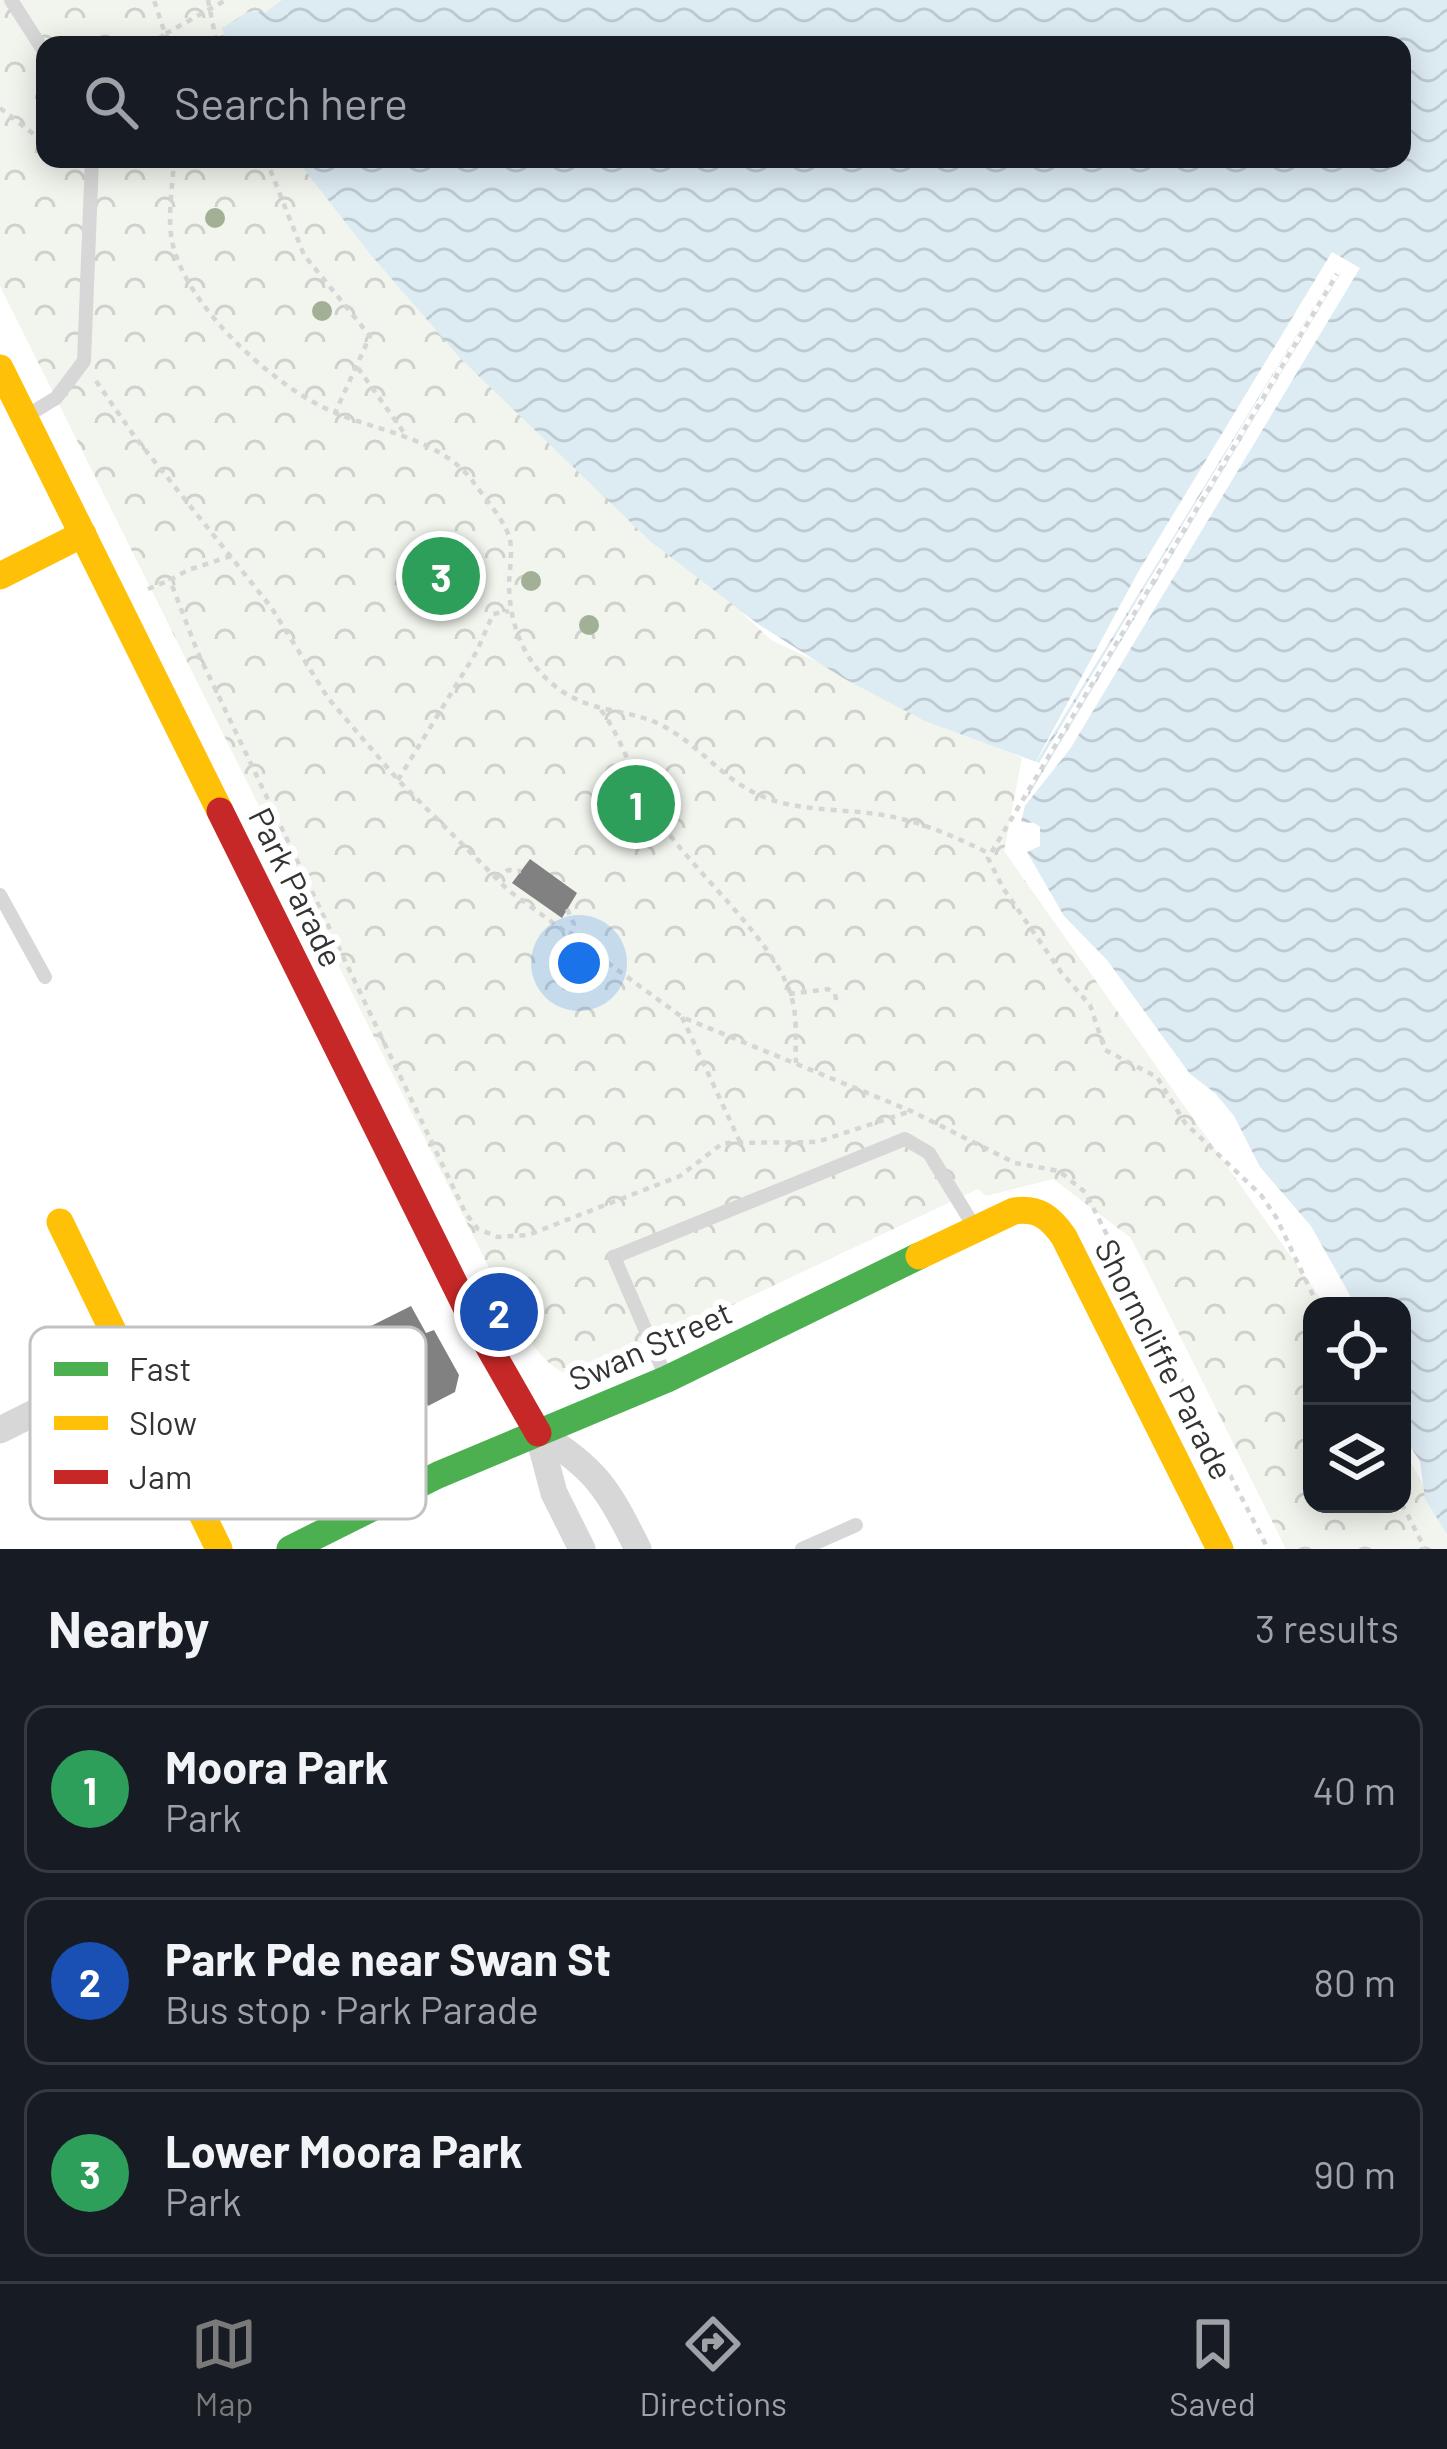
<!DOCTYPE html>
<meta charset="utf-8">
<style>
body{margin:0;font-family:Barlow,sans-serif;background:#242831;color:#f1f3f6}
.controls{position:absolute;right:36px;bottom:36px;display:grid;overflow:hidden;border-radius:24px;box-shadow:0 6px 30px #0003}
.controls button{width:108px;height:108px;display:grid;place-items:center;padding:0;border:0;border-bottom:3px solid #363941;background:#171b24;color:#f1f3f6;font:60px sans-serif}
.you{position:absolute;left:579px;top:963px;width:42px;height:42px;margin:-30px;border:9px solid #fff;border-radius:50%;background:#1a73e8;box-shadow:0 0 0 18px #1a73e833}
.badge{display:grid;place-items:center;width:78px;height:78px;border-radius:50%;background:#7a7a7a;color:#fff;font-size:39px;font-weight:700}
.pin{position:absolute;translate:-50% -50%;border:6px solid #fff;box-shadow:0 3px 12px #0006}
.list{margin:0;padding:0;list-style:none}
h2{display:flex;justify-content:space-between;align-items:center;height:156px;margin:0;padding:0 48px;font-size:51px}
h2 small{font-size:39px;font-weight:400;color:#9ea1a6}
.list li{display:grid;grid-template-columns:78px 1fr auto;gap:36px;align-items:center;box-sizing:border-box;height:168px;margin:0 24px 24px;padding:0 24px;border:3px solid #363941;border-radius:24px}
.list b{display:block;font-size:45px;white-space:nowrap}
.list p{margin:0;font-size:39px;white-space:nowrap;color:#9ea1a6}
.list em{font-size:39px;font-style:normal;color:#9ea1a6}
.icon{flex:none;width:66px;height:66px;fill:none;stroke:currentColor;stroke-width:2;stroke-linecap:round;stroke-linejoin:round}
.map{position:relative;flex:none;width:1447px;height:1549px;overflow:hidden}
.search{position:absolute;background:#171b24;box-shadow:0 6px 30px #0003;left:36px;right:36px;top:36px;height:132px;display:flex;align-items:center;gap:30px;box-sizing:border-box;padding:0 42px;border-radius:24px;color:#9ea1a6;font-size:45px}
.sheet{height:732px;background:#171b24}
nav{display:flex;justify-content:space-around;align-items:center;box-sizing:border-box;height:168px;border-top:3px solid #363941;background:#171b24;font-size:33px;color:#9ea1a6}
nav a{display:grid;justify-items:center;gap:6px}
nav .on{color:#7a7a7a}
.map>svg:first-child{display:block}
</style>
<div class="map">
<svg width="1447" height="1549" viewBox="0 0 1447 1549">
<defs>
<pattern id="forest-crowns" width="20" height="18" patternUnits="userSpaceOnUse" patternTransform="scale(3)"><rect width="20" height="18" fill="#f1f5ed"/><path d="M2 6a3 3 0 1 1 6 0M12 15a3 3 0 1 1 6 0" fill="none" stroke="#cfd2cc"/></pattern>
<pattern id="water-waves" width="16" height="10" patternUnits="userSpaceOnUse" patternTransform="scale(3)"><rect width="16" height="10" fill="#ddebf3"/><path d="M0 5q4-4 8 0t8 0" fill="none" stroke="#becad1"/></pattern>
</defs>
<rect width="100%" height="100%" fill="#fff"/>
<path fill="url(#forest-crowns)" d="M0,0H296L243,45H45V159H319L534,417L771,640L1022,758L1004,851L1326,1306H1312V1504H1402V1446L1447,1528V1549H1286L1131,1238L1053,1179L986,1196L978,1189L578,1378C547,1371 533,1344 515,1320L0,286Z"/>
<polygon fill="url(#water-waves)" points="282,0 1447,0 1447,1534 1425,1499 1420,1461 1402,1435 1402,1306 1356,1306 1311,1226 1260,1167 1234,1116 1215,1093 1190,1074 1107,960 1064,916 1027,852 1040,846 1040,827 1034,823 1021,822 1028,793 1341,272 1336,270 1039,763 925,721 843,678 758,624 650,541 461,359 371,255 296,159 1402,159 1402,45 228,45 222,28 248,12 266,12"/>
<polygon fill="#fff" points="1332,252 1360,268 1070,749 1016,817 1341,273 1336,270 1033,767 1137,574"/>
<g fill="#818181">
<polygon points="530,859 577,893 562,918 512,883"/>
<polygon points="411,1306 426,1333 434,1330 459,1375 455,1392 428,1406 420,1391 388,1406 353,1335"/>
</g>
<g fill="none" stroke-linecap="round" stroke-linejoin="round">
<g stroke="#d6d6d6" stroke-width="4.5" stroke-dasharray="6 6" stroke-linecap="butt">
<polyline points="208,0 217,45"/>
<polyline points="149,45 165,34 154,0"/>
<polyline points="167,45 165,34 226,0"/>
<polyline points="0,108 45,143"/>
<path d="M174,159C173,184 167,216 172,241C185,307 277,390 338,414C383,432 443,440 474,483C485,498 503,519 509,536C513,548 510,568 509,582C509,628 527,672 570,696C599,713 635,710 665,727C703,748 726,784 769,799C804,811 841,809 877,814C917,820 952,835 988,853"/>
<polyline points="266,159 304,255 370,336 335,413"/>
<polyline points="358,368 407,437"/>
<polyline points="96,381 135,437 271,607 328,698 398,780 508,890 682,1017 911,1111 1015,1163 1059,1171 1085,1192 1268,1549"/>
<polyline points="231,556 188,570 170,580 198,653 466,1214 478,1229 498,1237 528,1235 680,1176 723,1143 817,1142 911,1111"/>
<polyline points="148,589 170,580"/>
<path d="M601,710C623,740 632,776 651,808C686,868 784,944 794,1008C797,1026 795,1045 796,1063"/>
<polyline points="398,780 477,651 493,614 509,611"/>
<polyline points="496,878 508,870 521,871"/>
<polyline points="567,909 574,924 570,936"/>
<polyline points="789,994 828,989 835,994 837,1004"/>
<polyline points="682,1017 740,1142"/>
<polyline points="1318,1306 1276,1217 1261,1195 1185,1123 1157,1077 1105,1050 1090,1005 1061,972 1003,888 988,858 1337,274"/>
<polyline points="1402,1504 1425,1549"/>
</g>
<g stroke="#d7d7d7" stroke-width="14">
<polyline points="11,0 45,53"/>
<polyline points="25,417 56,398 84,361 92,159"/>
<polyline points="0,895 45,977"/>
<polyline points="665,1375 614,1257 905,1139 929,1153 975,1228"/>
<polyline points="802,1549 856,1525"/>
</g>
<g stroke="#d7d7d7" stroke-width="27">
<polyline points="0,1430 130,1365"/>
<path d="M538,1433C596,1468 608,1489 638,1549"/>
<polyline points="538,1433 554,1493 582,1549"/>
</g>
<polyline stroke="#4caf50" stroke-width="27" points="290,1549 438,1475 667,1379 919,1256"/>
<g stroke="#ffc107" stroke-width="27">
<polyline points="0,368 220,811"/>
<polyline points="0,576 83,534"/>
<polyline points="60,1222 219,1549"/>
<path d="M919,1256L1014,1211C1038,1207 1051,1218 1064,1237L1220,1549"/>
</g>
<polyline stroke="#c62828" stroke-width="27" points="220,811 466,1307 538,1433"/>
</g>
<g fill="#a2b095">
<circle cx="215" cy="218" r="10"/>
<circle cx="322" cy="311" r="10"/>
<circle cx="531" cy="581" r="10"/>
<circle cx="589" cy="625" r="10"/>
</g>
<g text-anchor="middle" dominant-baseline="central" stroke-width="12" stroke-linejoin="round" paint-order="stroke">
<g font-size="33" fill="#333" stroke="#fff">
<text transform="translate(297 887) rotate(64)">Park Parade</text>
<text transform="translate(650 1345) rotate(-24)">Swan Street</text>
<text transform="translate(1165 1359) rotate(63)">Shorncliffe Parade</text>
</g>
</g>
<rect x="30" y="1327" width="396" height="192" rx="18" fill="#fff" stroke="#c2c2c2" stroke-width="3"/>
<rect x="54" y="1362" width="54" height="14" fill="#4caf50"/>
<rect x="54" y="1416" width="54" height="14" fill="#ffc107"/>
<rect x="54" y="1470" width="54" height="14" fill="#c62828"/>
<g font-size="33" fill="#333">
<text x="129" y="1381">Fast</text>
<text x="129" y="1435">Slow</text>
<text x="129" y="1489">Jam</text>
</g>
</svg>
<div class="controls">
<button><svg class="icon" aria-label="locate" viewBox="0 0 24 24"><circle cx="12" cy="12" r="6"/><path d="M12 2v4M12 18v4M2 12h4M18 12h4"/></svg></button>
<button><svg class="icon" aria-label="layers" viewBox="0 0 24 24"><path d="M12 4l9 5-9 5-9-5zM3 14l9 5 9-5"/></svg></button>
</div>
<div class="you"></div>
<div class="pin badge" style="left:636px;top:804px;background:#2e9e5b">1</div>
<div class="pin badge" style="left:499px;top:1312px;background:#1a4fb4">2</div>
<div class="pin badge" style="left:441px;top:576px;background:#2e9e5b">3</div>
<div class="search"><svg class="icon" aria-label="search" viewBox="0 0 24 24"><circle cx="10" cy="10" r="6"/><path d="M15 15l6 6"/></svg>Search here</div>
</div>
<section class="sheet">
<h2>Nearby<small>3 results</small></h2>
<ul class="list">
<li><span class="badge" style="background:#2e9e5b">1</span><div><b>Moora Park</b><p>Park</p></div><em>40 m</em></li>
<li><span class="badge" style="background:#1a4fb4">2</span><div><b>Park Pde near Swan St</b><p>Bus stop · Park Parade</p></div><em>80 m</em></li>
<li><span class="badge" style="background:#2e9e5b">3</span><div><b>Lower Moora Park</b><p>Park</p></div><em>90 m</em></li>
</ul>
</section>
<nav>
<a class="on"><svg class="icon" aria-label="map" viewBox="0 0 24 24"><path d="M3 6l6-2 6 2 6-2v14l-6 2-6-2-6 2zM9 4v14M15 6v14"/></svg>Map</a>
<a><svg class="icon" aria-label="directions" viewBox="0 0 24 24"><path d="M12 3l9 9-9 9-9-9zM9 14v-3h6M13 9l2 2-2 2"/></svg>Directions</a>
<a><svg class="icon" aria-label="saved" viewBox="0 0 24 24"><path d="M7 4h10v16l-5-4-5 4z"/></svg>Saved</a>
</nav>
